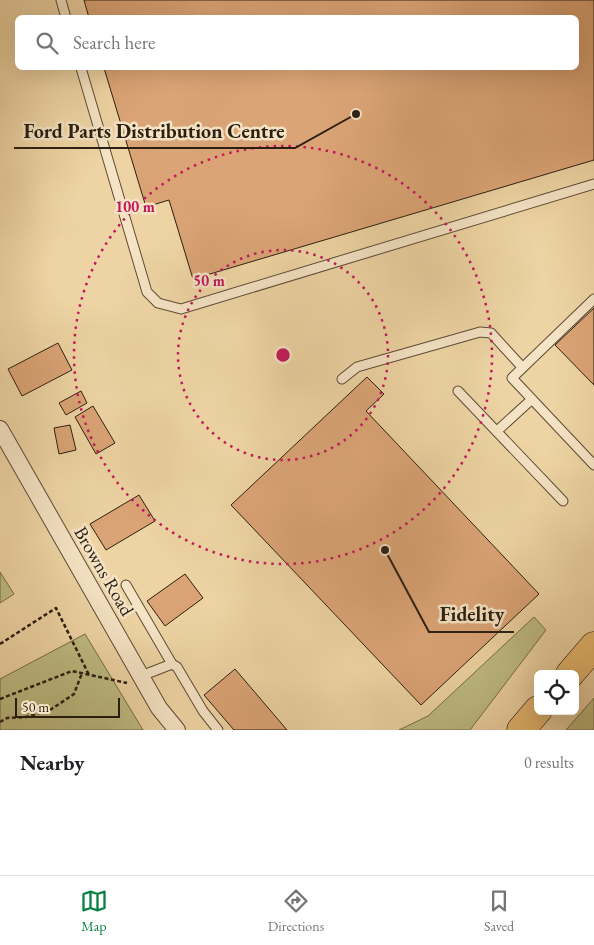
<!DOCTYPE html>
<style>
body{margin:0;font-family:"EB Garamond",serif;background:#f2f2f2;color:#202124}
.controls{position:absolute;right:15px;bottom:15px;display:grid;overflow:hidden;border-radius:8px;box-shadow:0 5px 20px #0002}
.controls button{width:45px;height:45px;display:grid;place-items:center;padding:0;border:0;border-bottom:1px solid #e0e0e0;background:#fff;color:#202124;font:25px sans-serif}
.scale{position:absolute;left:15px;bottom:12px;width:105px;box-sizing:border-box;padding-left:5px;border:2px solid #2b1f12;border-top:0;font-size:14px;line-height:18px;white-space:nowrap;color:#2b1f12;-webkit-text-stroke:4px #f4e3c4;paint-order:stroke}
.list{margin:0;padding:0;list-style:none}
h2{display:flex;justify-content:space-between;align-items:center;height:65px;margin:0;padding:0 20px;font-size:21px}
h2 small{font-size:16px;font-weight:400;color:#757577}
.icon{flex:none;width:28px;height:28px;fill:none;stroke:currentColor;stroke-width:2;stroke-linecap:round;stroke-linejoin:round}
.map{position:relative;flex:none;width:594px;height:730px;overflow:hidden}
.search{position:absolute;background:#fff;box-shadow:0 5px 20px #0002;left:15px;right:15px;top:15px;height:55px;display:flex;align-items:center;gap:12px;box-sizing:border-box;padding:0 18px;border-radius:8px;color:#757577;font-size:19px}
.sheet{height:145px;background:#fff}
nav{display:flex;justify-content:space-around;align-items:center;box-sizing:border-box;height:70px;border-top:1px solid #e0e0e0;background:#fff;font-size:14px;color:#757577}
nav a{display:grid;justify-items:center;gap:2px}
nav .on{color:#0b8043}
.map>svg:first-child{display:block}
</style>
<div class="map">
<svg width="594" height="730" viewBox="0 0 594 730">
<rect width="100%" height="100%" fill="#eed4a4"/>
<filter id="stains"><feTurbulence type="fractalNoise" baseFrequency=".004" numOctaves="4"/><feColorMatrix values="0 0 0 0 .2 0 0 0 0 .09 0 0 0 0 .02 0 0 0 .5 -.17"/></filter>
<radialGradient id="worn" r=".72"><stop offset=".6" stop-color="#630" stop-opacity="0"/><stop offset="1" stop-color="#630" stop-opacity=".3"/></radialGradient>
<g fill="#bebb82" stroke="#746d4a">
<polygon points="0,572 14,594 0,603"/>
<polygon points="534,617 546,630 470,730 399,730 428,716"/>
<polygon points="85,634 143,730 0,730 0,679"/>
<polygon points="594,698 594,730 566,730"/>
</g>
<g fill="#dba476" stroke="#2b1f12">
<polygon points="84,0 594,0 594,160 193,279 169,200 146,207 104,68 576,68 576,18 89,18"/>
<polygon points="594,308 594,385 555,345"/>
<polygon points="58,343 72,370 22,396 8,369"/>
<polygon points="367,377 384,394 366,411 539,594 421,705 231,505"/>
<polygon points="81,391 87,403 66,415 59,403"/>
<polygon points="93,406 115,443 96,454 75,417"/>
<polygon points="70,425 76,450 59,454 54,428"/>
<polygon points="139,495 155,521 106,550 90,524"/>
<polygon points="185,574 203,598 165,626 147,601"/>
<polygon points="235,669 287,730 234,730 204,695"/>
</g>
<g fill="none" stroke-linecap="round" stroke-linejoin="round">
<defs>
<g id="service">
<polyline points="61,0 66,18"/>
<polyline points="81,68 147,292 158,303 181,309 594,184"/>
<polyline points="594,299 512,378 594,465"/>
<polyline points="342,379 357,367 480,332 491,333 522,367"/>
<polyline points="458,391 563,501"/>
<polyline points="497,431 531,400"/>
<polyline points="126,585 172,664"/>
<polyline points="141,676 172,664 177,667 203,711 218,730"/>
</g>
<polyline id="minor" points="0,429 159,708 177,730"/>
<g id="trunk">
<polyline points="570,674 594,646"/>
<polyline points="521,730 538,710"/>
</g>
</defs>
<use href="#service" stroke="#5c4c36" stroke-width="11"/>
<use href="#minor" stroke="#5c4c36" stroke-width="18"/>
<use href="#trunk" stroke="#2b1f12" stroke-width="29"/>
<g stroke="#2b1f12" stroke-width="2.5" stroke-dasharray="4 2.5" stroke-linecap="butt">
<polyline points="0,644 56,608 89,675"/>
<polyline points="0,699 72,671 127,683"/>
<polyline points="0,722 7,718 26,717 50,710 74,694 82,673"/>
</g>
<use href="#service" stroke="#f4e3c4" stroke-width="9"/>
<use href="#minor" stroke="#f4e3c4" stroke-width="16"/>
<use href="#trunk" stroke="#e7ba72" stroke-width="28"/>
</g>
<g fill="none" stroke="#c2185b" stroke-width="2.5" stroke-dasharray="2.5 5">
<circle cx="283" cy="355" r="105"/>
<circle cx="283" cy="355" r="209"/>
</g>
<g text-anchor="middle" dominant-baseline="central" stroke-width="5" stroke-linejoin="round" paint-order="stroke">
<g font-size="19" fill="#2b1f12" stroke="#f4e3c4">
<text transform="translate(104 571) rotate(60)">Browns Road</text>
</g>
</g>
<circle cx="283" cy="355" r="8" fill="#c2185b" stroke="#f4e3c4" stroke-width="2.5"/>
<g font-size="15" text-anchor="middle" font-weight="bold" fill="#c2185b" stroke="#f4e3c4" stroke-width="5" stroke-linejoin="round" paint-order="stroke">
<text x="135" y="212">100 m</text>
<text x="209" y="286">50 m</text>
</g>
<path fill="none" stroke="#2b1f12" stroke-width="2" d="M356 114L295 148H14M385 550L429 632H514"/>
<g fill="#2b1f12" stroke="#f4e3c4" stroke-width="2">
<circle cx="356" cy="114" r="5"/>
<circle cx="385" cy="550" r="5"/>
</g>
<g font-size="20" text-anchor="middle" font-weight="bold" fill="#2b1f12" stroke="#f4e3c4" stroke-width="5" stroke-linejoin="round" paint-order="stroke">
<text x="154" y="138">Ford Parts Distribution Centre</text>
<text x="472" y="621">Fidelity</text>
</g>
<rect width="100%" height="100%" filter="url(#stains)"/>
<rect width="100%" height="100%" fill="url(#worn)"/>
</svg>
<div class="controls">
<button><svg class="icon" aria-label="locate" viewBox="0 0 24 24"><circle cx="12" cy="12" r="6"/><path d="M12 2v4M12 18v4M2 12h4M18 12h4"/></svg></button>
</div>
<div class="scale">50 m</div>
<div class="search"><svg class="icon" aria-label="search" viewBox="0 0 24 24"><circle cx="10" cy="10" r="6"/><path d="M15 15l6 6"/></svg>Search here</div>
</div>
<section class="sheet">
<h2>Nearby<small>0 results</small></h2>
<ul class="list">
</ul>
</section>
<nav>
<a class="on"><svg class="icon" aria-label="map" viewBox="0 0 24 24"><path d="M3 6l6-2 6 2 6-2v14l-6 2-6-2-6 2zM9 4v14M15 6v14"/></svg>Map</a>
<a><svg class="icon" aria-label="directions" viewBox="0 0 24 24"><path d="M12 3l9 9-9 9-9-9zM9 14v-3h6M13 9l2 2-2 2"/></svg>Directions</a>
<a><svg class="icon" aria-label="saved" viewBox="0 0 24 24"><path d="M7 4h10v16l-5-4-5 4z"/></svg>Saved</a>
</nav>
